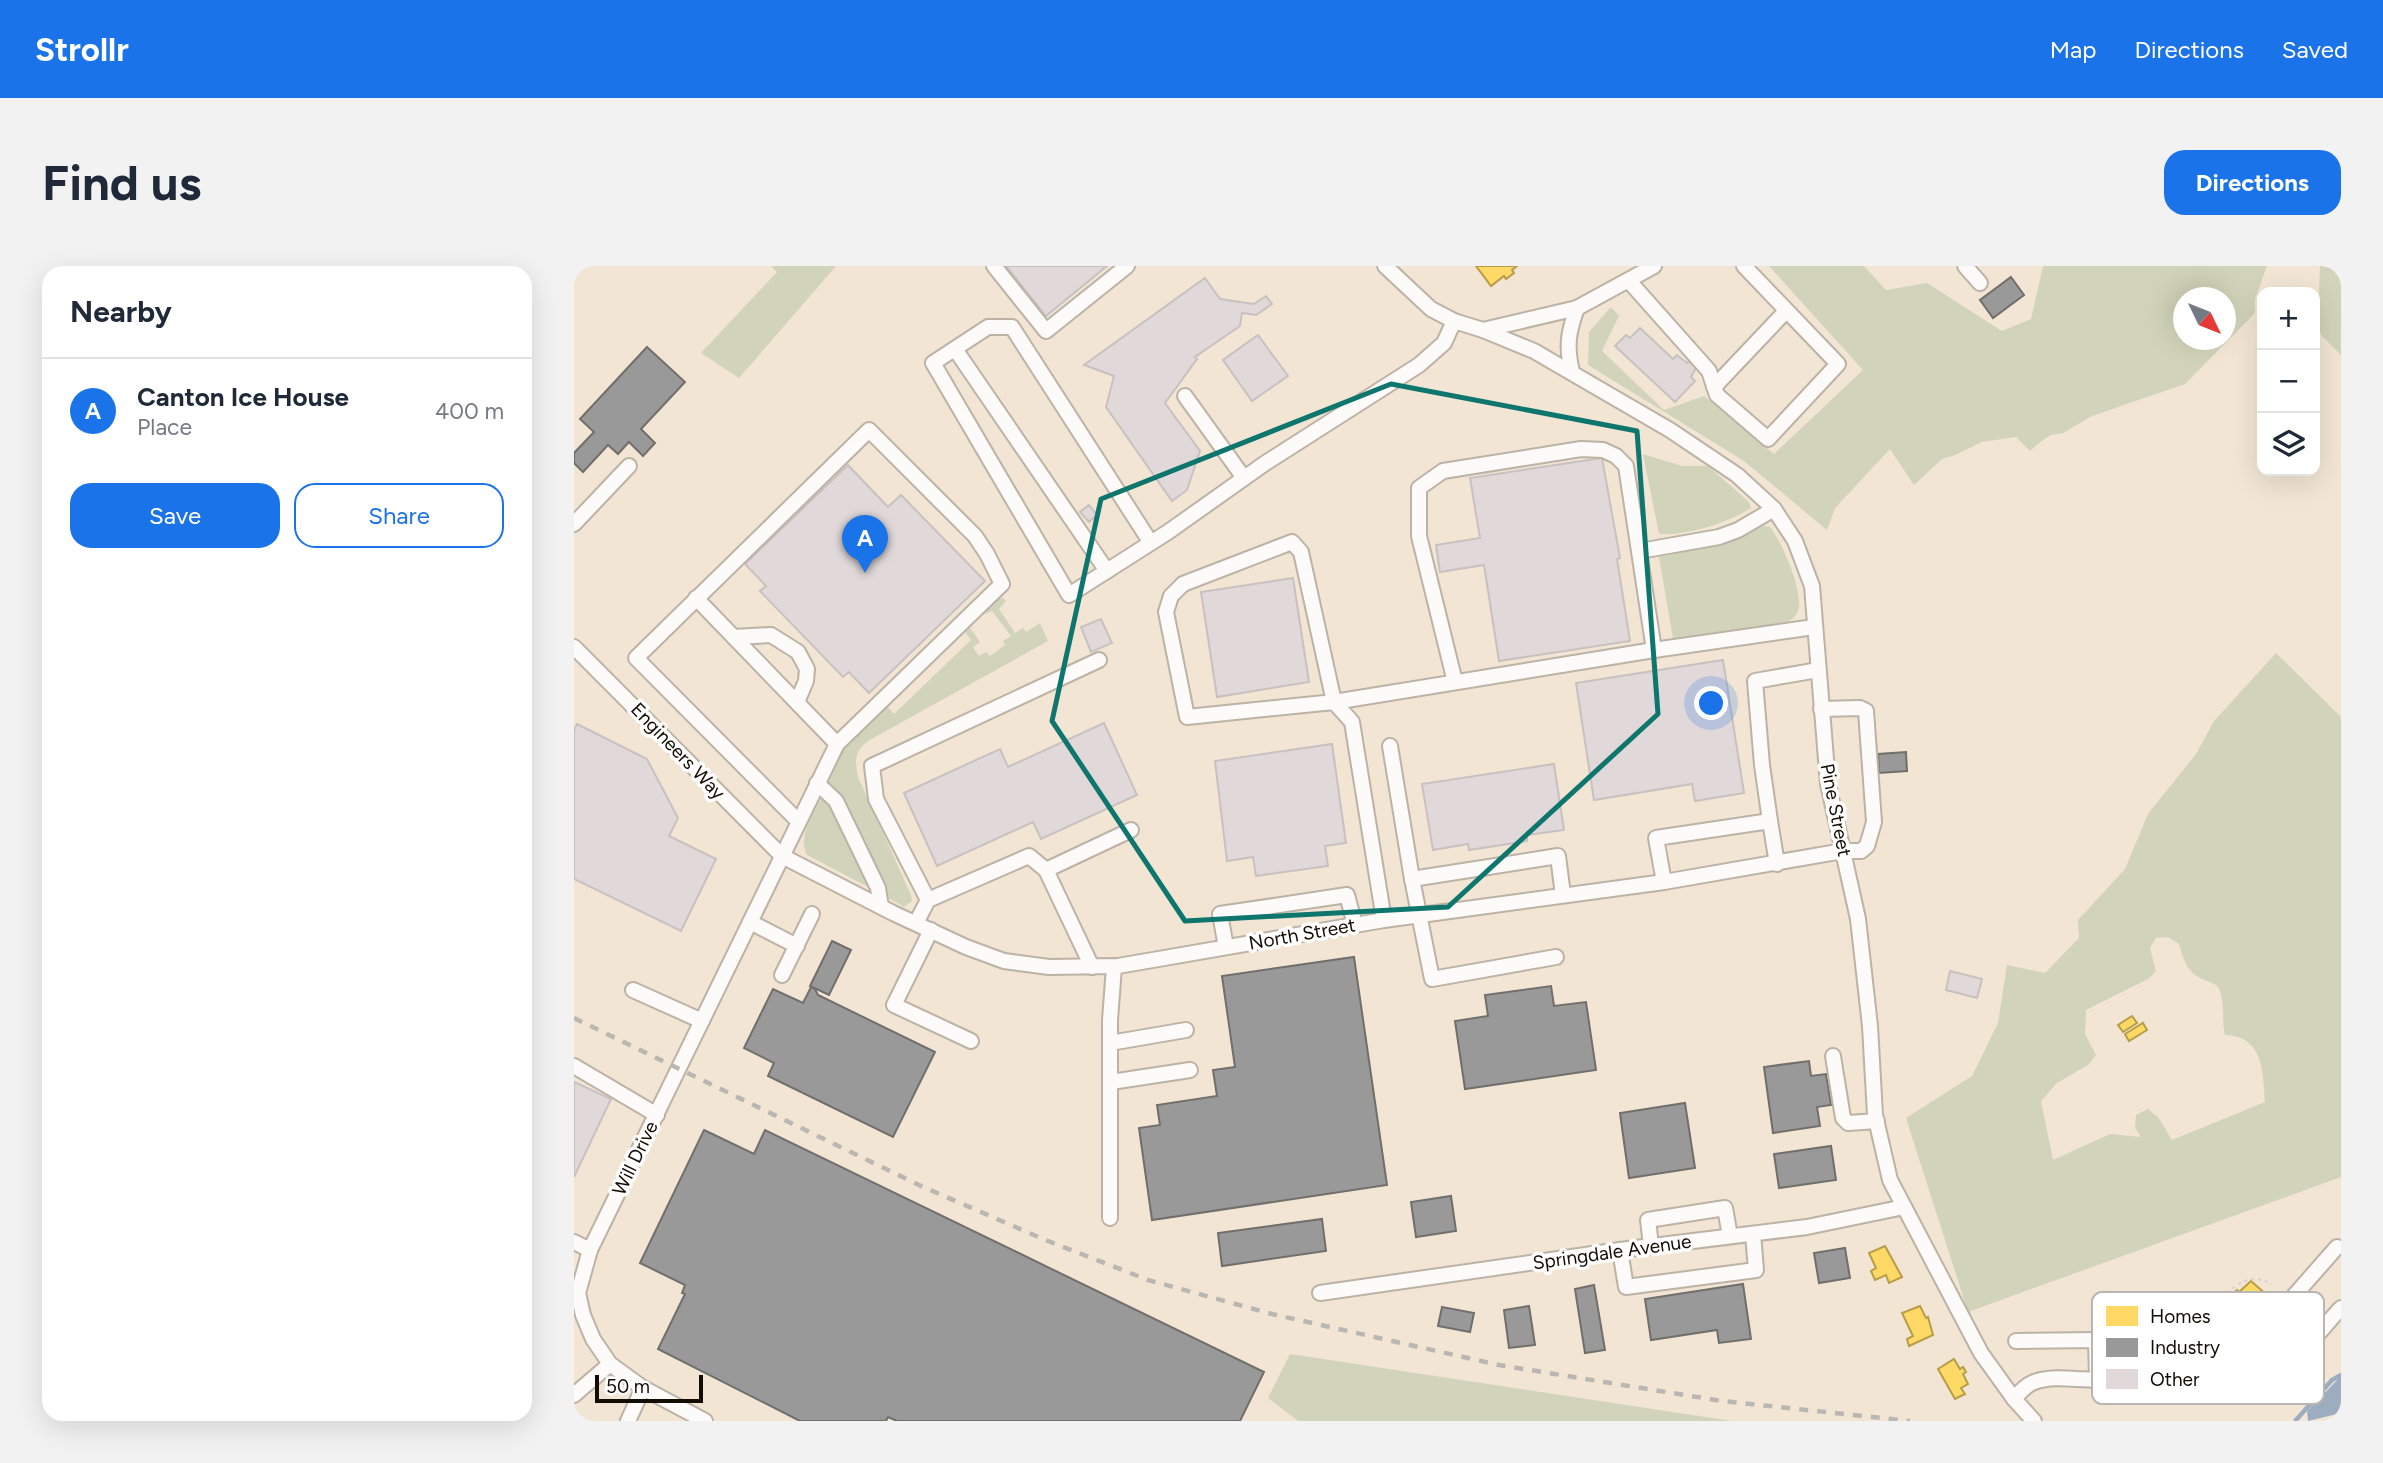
<!DOCTYPE html>
<meta charset="utf-8">
<style>
body{margin:0;font-family:Figtree,sans-serif;background:#f2f2f3;color:#1f2937}
.controls{position:absolute;right:21px;top:21px;display:grid;overflow:hidden;border-radius:14px;box-shadow:0 7px 28px #0002}
.controls button{width:63px;height:63px;display:grid;place-items:center;padding:0;border:0;border-bottom:2px solid #e0e1e3;background:#fff;color:#1f2937;font:35px sans-serif}
.compass{position:absolute;left:1599px;top:21px;width:63px;height:63px;border-radius:50%;background:#fff;box-shadow:0 7px 28px #0002;rotate:133deg}
.scale{position:absolute;left:21px;bottom:18px;width:108px;box-sizing:border-box;padding-left:7px;border:4px solid #130c03;border-top:0;font-size:19px;line-height:24px;white-space:nowrap;color:#130c03;-webkit-text-stroke:5px #fff;paint-order:stroke}
.you{position:absolute;left:1138px;top:438px;width:24px;height:24px;margin:-18px;border:5px solid #fff;border-radius:50%;background:#1a73e8;box-shadow:0 0 0 10px #1a73e833}
.badge{display:grid;place-items:center;width:46px;height:46px;border-radius:50%;background:#1a73e8;color:#fff;font-size:23px;font-weight:700}
.pin{position:absolute;translate:-50% -58px;filter:drop-shadow(0 2px 4px #0008)}
.pin::after{content:'';position:absolute;top:37px;width:24px;height:21px;background:inherit;clip-path:polygon(0 0,100% 0,50% 100%)}
.list{margin:0;padding:0;list-style:none}
h2{display:flex;justify-content:space-between;align-items:center;height:91px;margin:0;padding:0 28px;font-size:30px}
h2 small{font-size:23px;font-weight:400;color:#747a83}
.list li{display:grid;grid-template-columns:46px 1fr auto;gap:21px;align-items:center;box-sizing:border-box;height:105px;padding:0 28px;border-top:2px solid #e0e1e3}
.list b{display:block;font-size:26px;white-space:nowrap}
.list p{margin:0;font-size:23px;white-space:nowrap;color:#747a83}
.list em{font-size:23px;font-style:normal;color:#747a83}
.actions{display:flex;gap:14px;padding:21px 28px}
.actions a{flex:1;padding:16px 0;border:2px solid #1a73e8;border-radius:21px;text-align:center;font-size:24px;color:#1a73e8}
.actions .main{background:#1a73e8;color:#fff}
.icon{flex:none;width:38px;height:38px;fill:none;stroke:currentColor;stroke-width:2;stroke-linecap:round;stroke-linejoin:round}
.map{position:relative;flex:none;width:1767px;height:1155px;overflow:hidden;border-radius:21px}
header{display:flex;align-items:center;gap:42px;box-sizing:border-box;height:98px;padding:0 35px;background:#1a73e8;color:#fff}
header strong{font-size:33px}
nav{display:flex;gap:38px;margin-inline-start:auto;font-size:24px}
.intro{display:flex;align-items:center;justify-content:space-between;box-sizing:border-box;height:168px;padding:0 42px}
h1{margin:0;font-size:49px}
.button{padding:18px 32px;border-radius:21px;background:#1a73e8;color:#fff;font-size:24px;font-weight:700}
main{display:flex;gap:42px;padding:0 42px}
aside{flex:1;background:#fff;border-radius:21px;box-shadow:0 7px 28px #0002}
.map>svg:first-child{display:block}
</style>
<header>
<strong>Strollr</strong>
<nav><a>Map</a><a>Directions</a><a>Saved</a></nav>
</header>
<div class="intro"><h1>Find us</h1><a class="button">Directions</a></div>
<main>
<aside>
<h2>Nearby<small></small></h2>
<ul class="list">
<li><span class="badge">A</span><div><b>Canton Ice House</b><p>Place</p></div><em>400 m</em></li>
</ul>
<div class="actions"><a class="main">Save</a><a>Share</a></div>
</aside>
<div class="map">
<svg width="1767" height="1155" viewBox="0 0 1767 1155">
<rect width="100%" height="100%" fill="#f2e5d4"/>
<g fill="#d1d4ba" fill-rule="evenodd">
<polygon points="197,0 262,0 165,112 127,87 203,6"/>
<path d="M1195,0H1290L1312,24L1353,17L1428,65L1457,53L1469,0H1693L1681,33V47L1611,118L1518,150L1489,167L1477,169L1469,174L1456,185L1442,171L1408,176L1381,189L1368,193L1340,219L1316,183L1261,242L1253,264L1170,195L1014,99L1015,66L1037,41L1045,50L1028,85L1090,144L1130,130L1200,188L1289,104ZM1610,32H1652V74H1610Z"/>
<polygon points="1746,0 1767,0 1767,89 1747,69 1744,55"/>
<path d="M1069,188L1108,200H1134L1175,236L1177,242C1154,257 1112,270 1085,268Z"/>
<path d="M1188,260L1196,261C1208,276 1230,326 1224,345C1221,354 1211,357 1203,361L1099,373L1085,291L1153,276Z"/>
<path d="M429,332L432,335L425,343L441,367L449,362L452,366L466,357L474,375L294,475C280,486 281,495 284,511L337,629L338,635L330,641L311,630L252,517L266,487L313,440L320,448L397,374L391,366L396,362L406,376L399,381L405,390L412,386L416,390L431,379L429,375L437,370L418,345L412,348L411,345L425,333Z"/>
<path d="M1702,387L1767,451V911L1394,1046L1332,852L1398,810L1424,757L1433,699L1471,707L1505,672L1504,654L1551,603L1574,548L1622,488L1640,455ZM1594,671L1605,678C1610,694 1612,705 1628,713C1633,715 1640,717 1643,720C1652,731 1647,755 1651,769C1690,770 1689,807 1691,836L1598,874L1584,851L1574,843L1562,849L1561,862L1567,871L1536,868L1479,894L1467,835L1483,817L1514,799L1522,789L1511,768L1512,744L1574,713L1582,705L1576,682L1582,672Z"/>
<path d="M248,530L257,537L298,623L233,589C223,571 240,547 248,530Z"/>
<polygon points="716,1088 1158,1155 724,1155 694,1132"/>
</g>
<polygon fill="#9dadc0" points="1767,1110 1767,1147 1734,1155 1733,1145"/>
<g fill="#ffd966" stroke="#b89c48" stroke-width="2">
<polygon points="902,0 943,0 938,4 940,7 932,13 930,10 917,20"/>
<polygon points="1558,750 1563,757 1549,766 1544,759"/>
<polygon points="1569,757 1573,764 1555,775 1551,768"/>
<polygon points="1311,980 1328,1011 1315,1017 1312,1009 1301,1014 1297,1005 1302,1002 1295,987"/>
<polygon points="1677,1015 1703,1038 1697,1044 1699,1046 1694,1052 1696,1054 1689,1063 1687,1060 1683,1064 1687,1067 1681,1074 1678,1071 1675,1074 1677,1076 1669,1084 1667,1082 1662,1088 1660,1086 1655,1093 1630,1071 1639,1057 1636,1055 1644,1046 1646,1048 1650,1045 1645,1038 1650,1032 1656,1036 1658,1034 1656,1032 1663,1024 1665,1026"/>
<polygon points="1346,1040 1352,1052 1354,1051 1359,1069 1335,1080 1333,1073 1339,1070 1328,1047"/>
<polygon points="1380,1093 1386,1103 1389,1101 1392,1106 1389,1108 1394,1118 1387,1122 1391,1128 1381,1133 1364,1103"/>
</g>
<g fill="#999" stroke="#716f6c" stroke-width="2">
<polygon points="1437,11 1450,29 1419,52 1406,34"/>
<polygon points="73,81 111,116 67,163 81,177 69,190 55,176 44,188 34,179 9,206 0,197 0,187 20,166 6,153"/>
<polygon points="1332,486 1333,505 1305,507 1304,488"/>
<polygon points="258,675 277,684 255,729 236,720"/>
<polygon points="780,691 813,919 578,954 565,862 586,859 583,839 643,830 639,804 661,801 648,710"/>
<polygon points="977,720 980,740 1012,736 1022,804 891,823 881,755 914,750 911,729"/>
<polygon points="237,721 241,723 244,729 361,786 319,871 194,810 200,797 170,782 199,723 229,737"/>
<polygon points="1235,795 1237,810 1252,808 1257,839 1243,841 1246,860 1199,867 1190,801"/>
<polygon points="1111,837 1121,902 1055,912 1046,847"/>
<polygon points="130,864 180,888 191,864 690,1106 666,1155 323,1155 314,1151 312,1155 226,1155 84,1083 111,1028 108,1027 111,1019 66,997"/>
<polygon points="1257,880 1262,914 1205,922 1200,888"/>
<polygon points="877,930 882,965 842,971 837,936"/>
<polygon points="748,953 752,985 648,1000 644,967"/>
<polygon points="1271,982 1276,1012 1245,1017 1240,987"/>
<polygon points="1169,1018 1177,1073 1145,1077 1143,1064 1077,1074 1071,1033"/>
<polygon points="1020,1019 1031,1084 1011,1087 1001,1023"/>
<polygon points="955,1040 961,1079 935,1082 930,1044"/>
<polygon points="868,1041 900,1047 896,1066 864,1060"/>
</g>
<g fill="none" stroke-linecap="round" stroke-linejoin="round">
<polyline stroke="#9dadc0" stroke-width="4.5" points="1722,1154 1758,1114 1767,1109"/>
</g>
<g fill="#e0d8d9" stroke="#c8c1c0" stroke-width="2">
<polygon points="432,0 533,0 472,50"/>
<polygon points="631,12 646,33 680,38 692,30 698,38 682,49 668,47 666,60 621,91 623,93 591,137 626,185 613,224 598,235 532,141 540,110 510,99"/>
<polygon points="1066,62 1099,93 1103,89 1113,97 1115,95 1122,102 1117,111 1121,115 1101,136 1041,80 1052,69 1056,72"/>
<polygon points="684,69 714,110 678,135 649,94"/>
<polygon points="1028,192 1046,292 1043,293 1056,375 925,395 910,299 866,306 862,279 906,272 896,212"/>
<polygon points="274,199 314,241 327,229 411,315 295,427 275,406 269,411 186,325 192,320 171,298"/>
<polygon points="515,239 523,249 515,256 506,246"/>
<polygon points="719,312 735,416 643,431 627,326"/>
<polygon points="527,353 538,377 517,386 507,361"/>
<polygon points="1149,394 1170,527 1121,535 1118,518 1020,534 1002,417"/>
<polygon points="530,457 563,529 467,573 459,556 363,600 330,527 426,483 434,501"/>
<polygon points="3,458 73,493 104,552 95,570 142,593 107,665 0,613 0,464"/>
<polygon points="758,478 772,577 751,580 754,600 682,610 679,591 653,595 641,495"/>
<polygon points="980,498 990,564 953,569 953,575 895,584 894,578 859,584 848,518"/>
<polygon points="1376,705 1408,713 1403,732 1372,724"/>
<polygon points="0,816 37,833 0,911"/>
</g>
<g fill="none" stroke-linecap="round" stroke-linejoin="round">
<defs>
<g id="minor">
<polyline points="420,0 472,65 553,0"/>
<polyline points="811,0 857,43 880,55 909,64 960,85 1096,164 1163,209 1200,243 1221,275 1238,320 1254,518 1284,653 1296,760 1301,849 1316,914 1407,1087 1440,1133 1460,1155"/>
<polyline points="1391,0 1406,17"/>
<polyline points="1055,15 1135,105 1143,129 1194,173 1264,98 1170,0"/>
<polyline points="909,64 1003,42 1080,0"/>
<polyline points="381,83 533,305"/>
<path d="M998,106C992,80 994,67 1003,42"/>
<polyline points="1140,121 1212,45"/>
<polyline points="611,130 670,212"/>
<polyline points="0,258 55,200"/>
<polyline points="577,277 438,61 414,61 359,97 495,329 594,266 690,198 845,99 870,77 880,55"/>
<polyline points="1066,285 1145,271 1164,264 1200,243"/>
<polyline points="122,332 263,478"/>
<polyline points="160,371 197,369 224,386 233,403 232,415 223,436"/>
<polyline points="0,381 208,590 319,647 392,681 430,695 475,701 544,700 810,654 1090,616 1269,585 1287,585 1293,580 1300,556 1292,445 1286,442 1247,443"/>
<polyline points="881,416 845,270 845,222 869,205 1007,183 1029,184 1042,190 1052,200 1080,384"/>
<polyline points="816,480 838,613"/>
<polyline points="243,517 262,535 304,622 307,641"/>
<polyline points="1196,555 1188,499 1181,415 1244,404"/>
<polyline points="1090,616 1082,572 1196,555 1203,598"/>
<polyline points="354,634 302,533 298,500 525,394"/>
<polyline points="810,654 778,456 760,436 613,451 592,346 597,330 609,318 718,276 727,286 760,436 1080,384 1240,361"/>
<polyline points="176,656 223,680"/>
<polyline points="342,657 354,634 455,590 472,604"/>
<polyline points="357,664 320,739 397,775"/>
<polyline points="652,681 646,648 773,629 781,659"/>
<polyline points="982,691 858,713 838,613 984,590 989,629"/>
<polyline points="518,701 472,604 557,564"/>
<polyline points="208,709 238,648"/>
<polyline points="59,724 128,755"/>
<polyline points="536,777 612,764"/>
<polyline points="1259,790 1269,852 1274,857 1303,855"/>
<polyline points="0,800 83,849"/>
<polyline points="537,816 616,804"/>
<polyline points="536,952 536,754 540,701"/>
<polyline points="0,976 16,984"/>
<polyline points="1077,980 1074,954 1151,942 1156,970"/>
<polyline points="1046,984 1052,1021 1182,1004 1179,968"/>
<polyline points="746,1027 1046,984 1233,961 1330,941"/>
<polyline points="1750,1061 1719,1031 1763,981"/>
<polyline points="1442,1075 1522,1074 1523,1113"/>
<polyline points="0,1129 36,1098"/>
<path d="M1440,1133C1446,1126 1452,1119 1460,1116C1474,1111 1489,1112 1503,1113C1565,1113 1637,1144 1694,1113C1724,1097 1744,1066 1767,1042"/>
<polyline points="54,1155 69,1122"/>
<polyline points="131,1155 69,1122 36,1098 19,1073 9,1049 4,1027 16,984 263,478 428,318 413,288 401,270 295,164 62,392 224,555"/>
</g>
</defs>
<use href="#minor" stroke="#bcb2a5" stroke-width="18"/>
<g stroke="#dad6d1" stroke-width="2.5" stroke-dasharray="3.5 3.5" stroke-linecap="butt">
<path d="M1643,1037C1660,1020 1674,1005 1698,1018"/>
<polyline points="1635,1114 1634,1104 1639,1083"/>
</g>
<use href="#minor" stroke="#fdfbf9" stroke-width="14"/>
<polyline stroke="#bab6b2" stroke-width="4.5" stroke-dasharray="9 9" stroke-linecap="butt" points="0,752 347,920 469,973 574,1014 698,1048 925,1099 1148,1135 1336,1155"/>
</g>
<path fill="none" stroke="#0f766e" stroke-width="5" stroke-linejoin="round" d="M817,118L1063,165L1084,448L874,641L611,655L478,455L527,233Z"/>
<g text-anchor="middle" dominant-baseline="central" stroke-width="7" stroke-linejoin="round" paint-order="stroke">
<g font-size="19" fill="#130c03" stroke="#fff">
<text transform="translate(104 485) rotate(46)">Engineers Way</text>
<text transform="translate(1262 544) rotate(79)">Pine Street</text>
<text transform="translate(728 668) rotate(-10)">North Street</text>
<text transform="translate(61 892) rotate(-64)">Will Drive</text>
<text transform="translate(1038 986) rotate(-8)">Springdale Avenue</text>
</g>
</g>
<rect x="1518" y="1026" width="232" height="112" rx="10" fill="#fff" stroke="#b8b6b3" stroke-width="2"/>
<rect x="1532" y="1040" width="32" height="20" fill="#ffd966"/>
<rect x="1532" y="1072" width="32" height="19" fill="#999"/>
<rect x="1532" y="1103" width="32" height="20" fill="#e0d8d9"/>
<g font-size="19" fill="#130c03">
<text x="1576" y="1057">Homes</text>
<text x="1576" y="1088">Industry</text>
<text x="1576" y="1120">Other</text>
</g>
</svg>
<div class="controls">
<button>+</button>
<button>−</button>
<button><svg class="icon" aria-label="layers" viewBox="0 0 24 24"><path d="M12 4l9 5-9 5-9-5zM3 14l9 5 9-5"/></svg></button>
</div>
<svg class="compass" viewBox="-18 -18 36 36"><path d="M0-13l5 13h-10z" fill="#e53935"/><path d="M0 13l5-13h-10z" fill="#747a83"/></svg>
<div class="scale">50 m</div>
<div class="you"></div>
<div class="pin badge" style="left:291px;top:307px">A</div>
</div>
</main>
